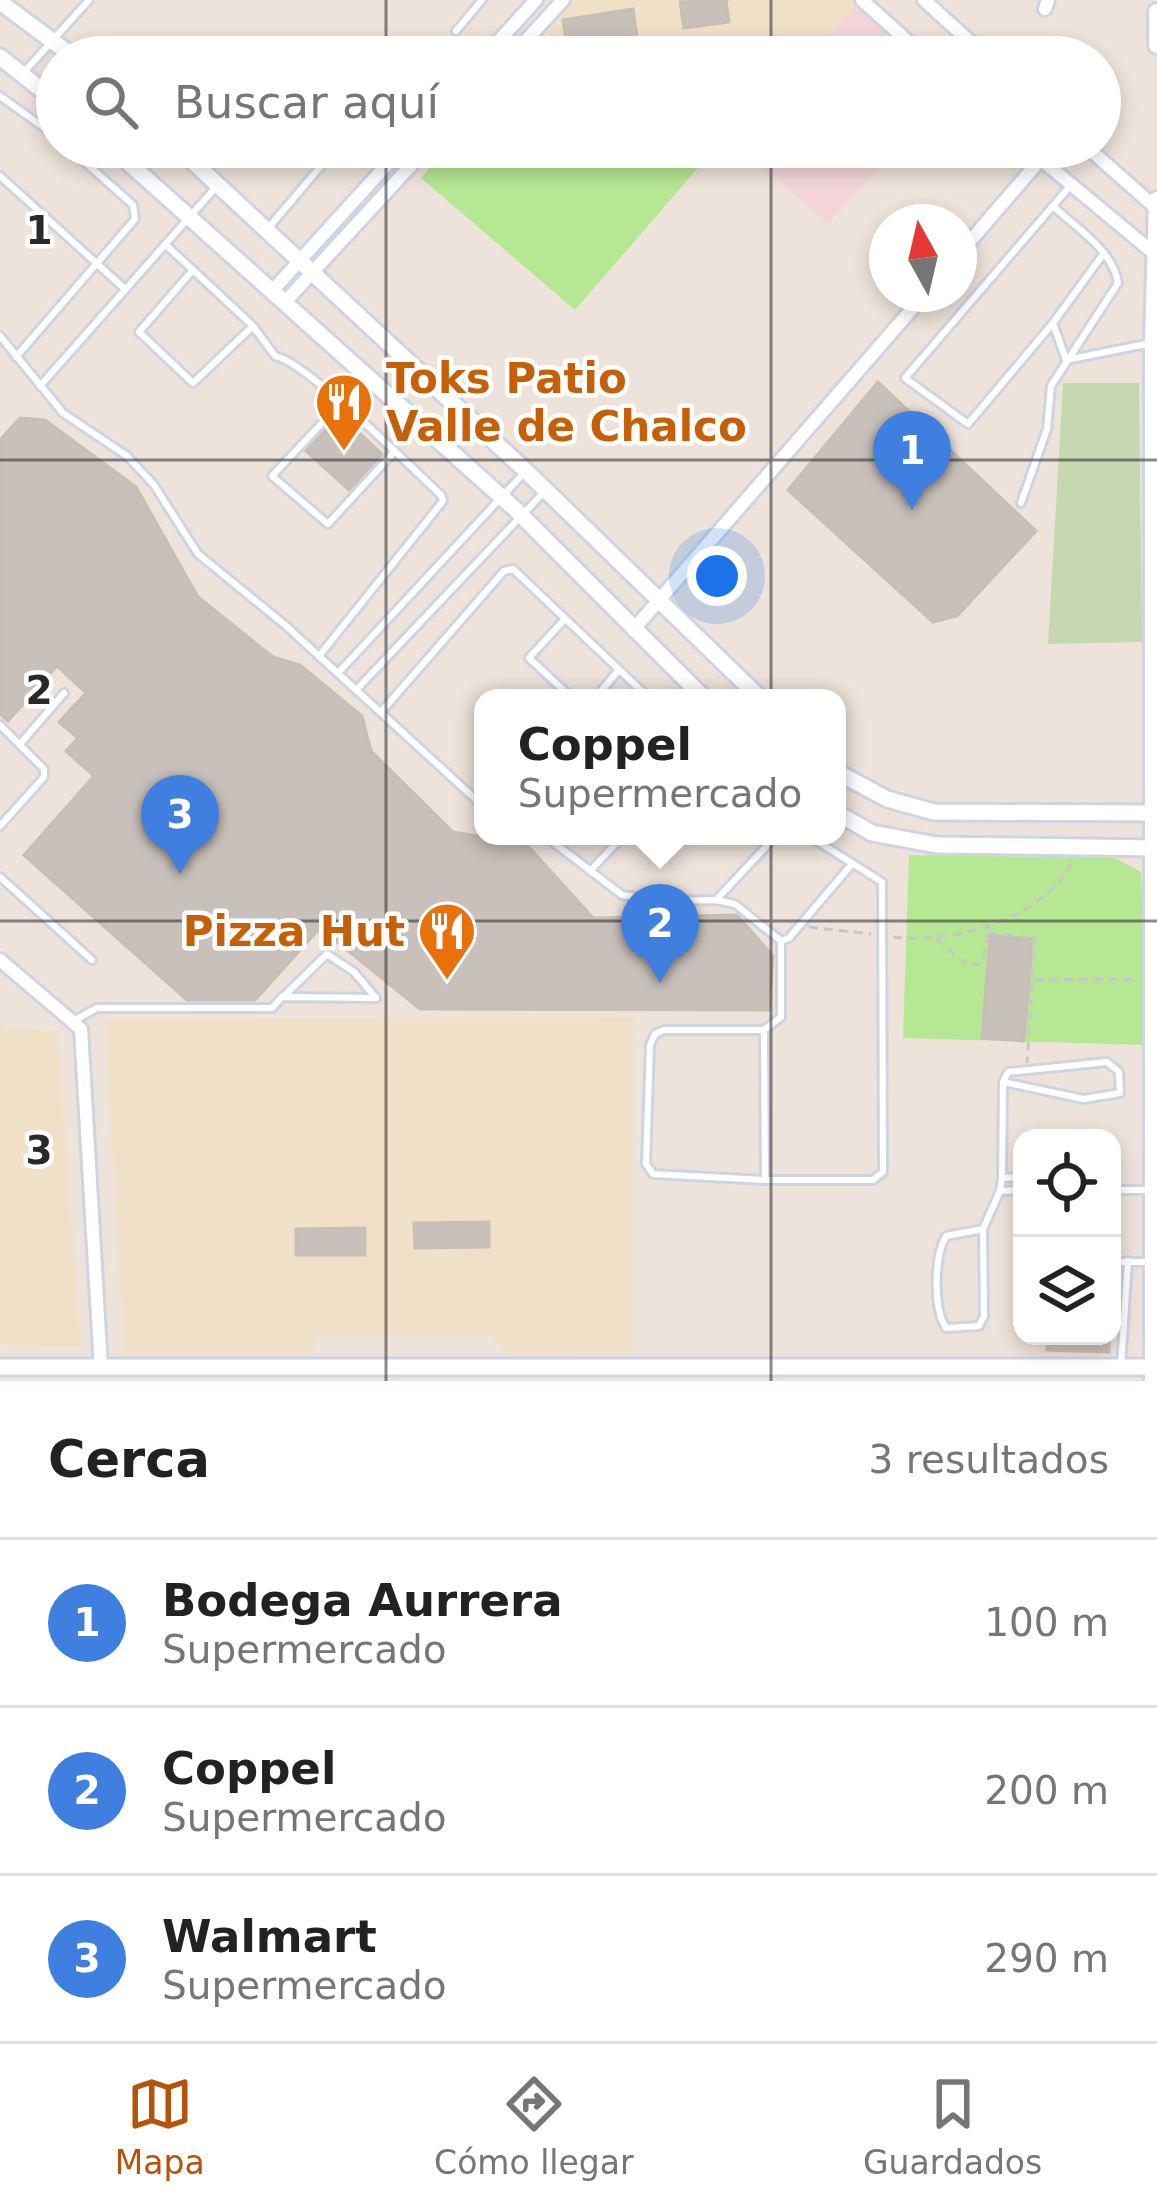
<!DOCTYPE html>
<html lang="es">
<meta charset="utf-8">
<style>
body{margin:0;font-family:"DejaVu Sans",sans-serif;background:#f6f6f6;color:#222}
.controls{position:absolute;right:36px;bottom:36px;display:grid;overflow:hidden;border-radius:24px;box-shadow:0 6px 18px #0003}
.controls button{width:108px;height:108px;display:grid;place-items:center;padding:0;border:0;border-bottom:3px solid #e0e0e0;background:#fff;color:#222;font:60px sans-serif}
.compass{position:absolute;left:869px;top:204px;width:108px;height:108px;border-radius:50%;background:#fff;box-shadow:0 6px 18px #0003;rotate:352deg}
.you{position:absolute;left:717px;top:576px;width:42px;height:42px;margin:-30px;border:9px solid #fff;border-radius:50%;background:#1a73e8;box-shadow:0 0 0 18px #1a73e833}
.badge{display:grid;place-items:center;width:78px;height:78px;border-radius:50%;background:#b45309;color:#fff;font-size:39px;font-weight:700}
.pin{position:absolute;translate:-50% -99px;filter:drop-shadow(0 3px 6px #0008)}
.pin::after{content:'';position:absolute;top:63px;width:42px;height:36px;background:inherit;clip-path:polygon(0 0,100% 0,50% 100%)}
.popup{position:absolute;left:474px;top:689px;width:372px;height:156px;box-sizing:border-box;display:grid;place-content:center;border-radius:24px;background:#fff;filter:drop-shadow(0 3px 9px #0005);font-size:39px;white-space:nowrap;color:#767676}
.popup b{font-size:45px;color:#222}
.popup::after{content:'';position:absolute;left:50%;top:100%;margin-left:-24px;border:24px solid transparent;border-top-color:#fff}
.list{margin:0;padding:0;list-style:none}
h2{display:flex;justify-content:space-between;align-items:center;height:156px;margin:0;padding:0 48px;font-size:51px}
h2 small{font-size:39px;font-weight:400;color:#767676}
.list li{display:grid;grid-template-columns:78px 1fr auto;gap:36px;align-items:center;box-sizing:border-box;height:168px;padding:0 48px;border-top:3px solid #e0e0e0}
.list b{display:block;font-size:45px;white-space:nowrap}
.list p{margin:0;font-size:39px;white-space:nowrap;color:#767676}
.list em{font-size:39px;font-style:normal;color:#767676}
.icon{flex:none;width:66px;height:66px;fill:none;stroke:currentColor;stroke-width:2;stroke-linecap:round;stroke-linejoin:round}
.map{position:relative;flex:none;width:1157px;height:1381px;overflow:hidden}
.search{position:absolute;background:#fff;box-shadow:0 6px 18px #0003;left:36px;right:36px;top:36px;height:132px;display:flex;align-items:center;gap:30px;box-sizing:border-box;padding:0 42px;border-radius:66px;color:#767676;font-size:45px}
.sheet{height:660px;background:#fff}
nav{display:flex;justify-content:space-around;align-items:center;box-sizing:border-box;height:168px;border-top:3px solid #e0e0e0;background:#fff;font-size:33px;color:#767676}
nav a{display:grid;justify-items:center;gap:6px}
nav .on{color:#b45309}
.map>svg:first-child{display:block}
</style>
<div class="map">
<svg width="1157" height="1381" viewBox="0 0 1157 1381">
<rect width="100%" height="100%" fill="#ede3da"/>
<g fill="#f0e0c8">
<polygon points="576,0 851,0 857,5 809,57 527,57"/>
<polygon points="633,1017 632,1352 509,1353 490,1336 315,1336 312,1353 124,1353 105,1020"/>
<polygon points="0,1023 5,1027 57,1031 81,1347 0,1346"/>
</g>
<g fill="#f4d6da">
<polygon points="857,5 912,57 809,57"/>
<polygon points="741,147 897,147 828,224"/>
</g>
<g fill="#b6e792">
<polygon points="448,147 716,147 575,310 421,178"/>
<polygon points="909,855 1115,858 1141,872 1147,1045 903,1038"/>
</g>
<polygon fill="#c6d8b0" points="1063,383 1139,383 1142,642 1048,644"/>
<g fill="#c8c0ba" stroke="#c8bfb4" stroke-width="3">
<polygon points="726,0 729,22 684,28 680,2"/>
<polygon points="633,9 640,57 584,57 583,44 567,46 563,20"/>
<polygon points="878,382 1036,531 957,616 933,622 788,490"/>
<polygon points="340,415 382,454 349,490 306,451"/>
<polygon points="20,418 45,420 136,487 198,597 273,657 300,665 362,716 371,751 453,832 526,844 593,918 737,915 773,956 769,1010 420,1009 320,928 255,1000 187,1000 24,855 94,776 66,751 78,738 59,722 86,693 57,666 8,721 0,714 0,440"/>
<polygon points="990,936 1032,939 1024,1041 982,1038"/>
<polygon points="489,1222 489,1247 415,1248 414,1223"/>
<polygon points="365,1228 365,1255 296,1255 296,1229"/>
<polygon points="1048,1336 1109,1336 1109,1352 1047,1350"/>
</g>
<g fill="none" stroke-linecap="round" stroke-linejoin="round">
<defs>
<g id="service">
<polyline points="456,31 482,0"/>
<polyline points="25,71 89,0"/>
<polyline points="0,96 57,137"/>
<polyline points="0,176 125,289"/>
<polyline points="270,226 337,147"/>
<path d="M165,244L253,326L275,356C305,361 412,468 441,495L443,501L319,656"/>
<polyline points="192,271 139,332 193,383 252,327"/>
<polyline points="1053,323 968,424 905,378 1071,185"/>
<polyline points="0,336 63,413 127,456 154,485 198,554 285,625 483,806"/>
<polyline points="16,357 135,219 133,205 68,147"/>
<polyline points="1066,360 1053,323 1104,253"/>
<polyline points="1066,360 1151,343"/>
<polyline points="40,386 216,187"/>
<polyline points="340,404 272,476 328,524 394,452"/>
<path d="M1021,503L1047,429L1051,386L1118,283C1113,250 1076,228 1053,206"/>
<polyline points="564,620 529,658 572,698"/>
<polyline points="338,673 523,474"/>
<polyline points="357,689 544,492"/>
<polyline points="595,698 619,670"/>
<polyline points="382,711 504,571 513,569 649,698"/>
<polyline points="0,725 44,769 44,777 0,826"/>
<polyline points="21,743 64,693"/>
<polyline points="545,836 622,895 667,901 716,900 735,904 781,941 781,1017 764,1030 664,1030 655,1034 650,1045 646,1164 653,1174 765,1180 873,1180 883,1172 882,882 809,836"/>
<polyline points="590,871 623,836"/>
<polyline points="0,877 92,960"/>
<polyline points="716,900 776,836"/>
<polyline points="781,941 789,938 851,865"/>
<polyline points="283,997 327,954 354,972 376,998"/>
<polyline points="75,1020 97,1008 272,1008 282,997 376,998"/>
<polyline points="764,1030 765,1180"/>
<polyline points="1002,1178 1003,1082 1008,1072 1107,1062 1119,1072 1120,1093 1084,1099 1003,1082"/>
<polyline points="1112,1190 1147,1190"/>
<polyline points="1000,1191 1002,1178 1022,1177"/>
<path d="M983,1229L984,1316L979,1326L946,1328C933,1308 934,1256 946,1236L983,1229L1000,1191L1022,1190"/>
<polyline points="1112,1262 1152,1262"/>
<polyline points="1121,1366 1128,1261"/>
</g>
<g id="minor">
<polyline points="862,0 925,57"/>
<polyline points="924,0 987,57"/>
<polyline points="1045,9 1048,0"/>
<polyline points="484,57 536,0"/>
<polyline points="511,57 563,0"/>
<polyline points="1026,147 1156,255"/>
<polyline points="1087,147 1157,209"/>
<polyline points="959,254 1040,160"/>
<polyline points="272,291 403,147"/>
<polyline points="285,302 428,147"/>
<polyline points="633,630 925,294"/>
<polyline points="0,960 81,1029 101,1368"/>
</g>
<g id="tertiary">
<polyline points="0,2 74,57"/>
<polyline points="0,57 57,102"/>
<polyline points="111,147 515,509 704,698"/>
<polyline points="177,147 526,471 760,698"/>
<polyline points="837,772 887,799 934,812 1157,813"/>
<polyline points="837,813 872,833 936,845 1157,848"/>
<polyline points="0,1367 1157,1367"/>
</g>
<g id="secondary">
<polyline points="1157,12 1157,45"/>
<polyline points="1153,1381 1153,342 1157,200"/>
</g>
</defs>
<use href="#service" stroke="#cfd4e3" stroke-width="12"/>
<use href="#minor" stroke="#cfd4e3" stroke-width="18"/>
<use href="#tertiary" stroke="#cfd4e3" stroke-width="21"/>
<use href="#secondary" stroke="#cfd4e3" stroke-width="22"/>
<g stroke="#c7c7c7" stroke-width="3" stroke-dasharray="9 6" stroke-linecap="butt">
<polyline points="809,927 871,934"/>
<polyline points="989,933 1035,938 1027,1063"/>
<path d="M893,937C954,944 1042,920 1073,861"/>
<polyline points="936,939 963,962 978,965 983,960 989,926"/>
<polyline points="1034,980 1139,979"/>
</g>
<use href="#service" stroke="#fff" stroke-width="6"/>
<use href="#minor" stroke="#fff" stroke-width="12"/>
<use href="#tertiary" stroke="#fff" stroke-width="15"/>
<use href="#secondary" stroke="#fff" stroke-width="16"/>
</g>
<path fill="none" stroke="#292929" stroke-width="3" stroke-opacity="0.55" d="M386,0V57M771,0V57M386,147V1381M771,147V1381M0,460H1157M0,921H1157"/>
<defs>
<symbol id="restaurant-pin" viewBox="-11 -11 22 30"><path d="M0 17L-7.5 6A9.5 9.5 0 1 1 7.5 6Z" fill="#e8710a" stroke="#fff"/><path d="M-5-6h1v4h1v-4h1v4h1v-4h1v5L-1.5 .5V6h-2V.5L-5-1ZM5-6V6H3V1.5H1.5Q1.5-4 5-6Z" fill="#fff"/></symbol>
</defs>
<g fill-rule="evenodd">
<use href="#restaurant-pin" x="311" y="369" width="66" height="90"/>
<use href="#restaurant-pin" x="414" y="898" width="66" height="90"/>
</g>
<g text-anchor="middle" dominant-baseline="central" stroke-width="9" stroke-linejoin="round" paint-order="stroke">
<g font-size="42" font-weight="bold" fill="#c56008" stroke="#fff" text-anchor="start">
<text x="386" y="378">Toks Patio<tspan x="386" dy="48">Valle de Chalco</tspan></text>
<text x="405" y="931" text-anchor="end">Pizza Hut</text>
</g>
</g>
<g font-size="39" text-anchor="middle" font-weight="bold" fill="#292929" stroke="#fff" stroke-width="9" stroke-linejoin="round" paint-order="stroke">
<text x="39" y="244">1</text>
<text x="39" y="704">2</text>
<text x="39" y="1164">3</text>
</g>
</svg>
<div class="controls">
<button><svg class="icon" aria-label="locate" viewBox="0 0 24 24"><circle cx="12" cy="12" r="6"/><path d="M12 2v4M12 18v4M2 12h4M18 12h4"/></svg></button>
<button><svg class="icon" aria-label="layers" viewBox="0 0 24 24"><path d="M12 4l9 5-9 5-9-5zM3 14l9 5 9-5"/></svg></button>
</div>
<svg class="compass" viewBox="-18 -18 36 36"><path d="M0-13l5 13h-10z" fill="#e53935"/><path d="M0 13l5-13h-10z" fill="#767676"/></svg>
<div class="you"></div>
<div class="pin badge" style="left:912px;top:510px;background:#3f7fe0">1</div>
<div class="pin badge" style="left:660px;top:983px;background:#3f7fe0">2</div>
<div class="popup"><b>Coppel</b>Supermercado</div>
<div class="pin badge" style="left:180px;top:874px;background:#3f7fe0">3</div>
<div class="search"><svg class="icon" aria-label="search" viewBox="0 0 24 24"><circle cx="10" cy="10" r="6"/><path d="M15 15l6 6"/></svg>Buscar aquí</div>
</div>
<section class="sheet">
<h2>Cerca<small>3 resultados</small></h2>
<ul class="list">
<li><span class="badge" style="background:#3f7fe0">1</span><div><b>Bodega Aurrera</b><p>Supermercado</p></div><em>100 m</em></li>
<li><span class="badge" style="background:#3f7fe0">2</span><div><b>Coppel</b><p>Supermercado</p></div><em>200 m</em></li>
<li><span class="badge" style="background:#3f7fe0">3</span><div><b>Walmart</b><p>Supermercado</p></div><em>290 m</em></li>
</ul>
</section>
<nav>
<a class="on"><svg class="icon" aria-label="map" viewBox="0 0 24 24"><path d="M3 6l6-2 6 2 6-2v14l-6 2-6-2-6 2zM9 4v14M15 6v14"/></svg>Mapa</a>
<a><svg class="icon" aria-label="directions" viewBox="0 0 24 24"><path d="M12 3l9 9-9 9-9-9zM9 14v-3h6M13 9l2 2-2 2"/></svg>Cómo llegar</a>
<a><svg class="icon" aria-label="saved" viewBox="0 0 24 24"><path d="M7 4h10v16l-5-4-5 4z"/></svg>Guardados</a>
</nav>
